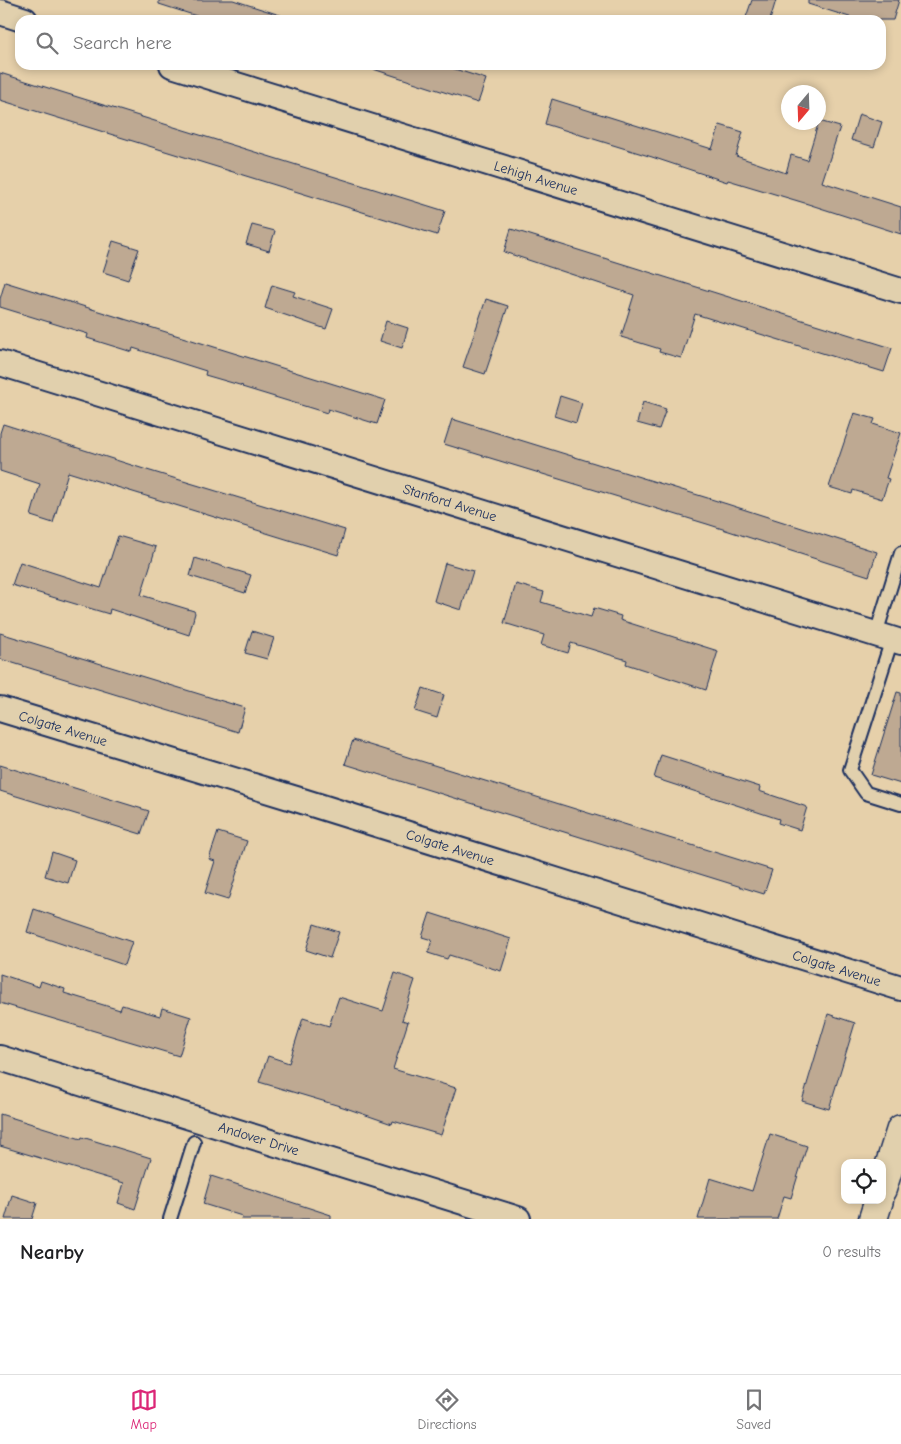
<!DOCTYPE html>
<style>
body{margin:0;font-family:"Comic Neue",sans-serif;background:#f2f2f2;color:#202124}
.controls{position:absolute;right:15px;bottom:15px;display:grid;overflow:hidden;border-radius:10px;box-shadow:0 2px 8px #0003}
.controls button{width:45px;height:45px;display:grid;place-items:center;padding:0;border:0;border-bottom:1px solid #e0e0e0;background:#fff;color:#202124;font:25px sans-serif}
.compass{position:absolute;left:781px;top:85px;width:45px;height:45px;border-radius:50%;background:#fff;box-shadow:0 2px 8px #0003;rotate:199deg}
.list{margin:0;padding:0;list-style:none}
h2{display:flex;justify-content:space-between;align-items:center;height:65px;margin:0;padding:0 20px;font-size:21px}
h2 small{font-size:16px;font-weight:400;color:#757577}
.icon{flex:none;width:28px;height:28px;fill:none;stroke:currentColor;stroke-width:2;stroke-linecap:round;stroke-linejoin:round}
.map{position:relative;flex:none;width:901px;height:1219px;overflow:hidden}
.search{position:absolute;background:#fff;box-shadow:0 2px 8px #0003;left:15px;right:15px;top:15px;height:55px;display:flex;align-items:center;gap:12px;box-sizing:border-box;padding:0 18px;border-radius:15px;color:#757577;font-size:19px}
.sheet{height:155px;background:#fff}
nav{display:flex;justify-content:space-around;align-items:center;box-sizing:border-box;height:70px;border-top:1px solid #e0e0e0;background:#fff;font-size:14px;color:#757577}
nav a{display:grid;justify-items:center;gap:2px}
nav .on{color:#db2777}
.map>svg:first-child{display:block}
</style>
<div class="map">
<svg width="901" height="1219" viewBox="0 0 901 1219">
<rect width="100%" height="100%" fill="#e6d0aa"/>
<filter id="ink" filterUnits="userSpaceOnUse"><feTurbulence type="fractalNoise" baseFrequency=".02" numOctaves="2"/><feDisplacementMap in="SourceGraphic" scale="10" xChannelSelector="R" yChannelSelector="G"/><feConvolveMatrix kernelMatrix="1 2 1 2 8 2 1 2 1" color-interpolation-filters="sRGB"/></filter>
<g filter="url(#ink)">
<g fill="#bea992" stroke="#1b2f5e">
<polygon points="159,0 233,0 283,16 283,20 209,20 159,4"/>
<polygon points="752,0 776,0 770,20 745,20"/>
<polygon points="808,0 899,0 893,20 859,20 808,4"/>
<polygon points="371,65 442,65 486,79 478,103 370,68"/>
<polygon points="0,73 445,211 437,235 0,100"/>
<polygon points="552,99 712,149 720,125 743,132 736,156 786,173 791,155 807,160 819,121 840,127 822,182 901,207 901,234 808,204 728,180 727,182 652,157 545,124"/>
<polygon points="859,114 882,122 874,147 851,140"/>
<polygon points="252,225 275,231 269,251 246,244"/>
<polygon points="511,229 892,348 884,372 695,314 681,358 659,352 660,349 621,337 634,295 504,252"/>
<polygon points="113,241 139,249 128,280 103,272"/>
<polygon points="5,282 385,400 377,424 328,409 327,413 242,387 243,386 205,375 206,371 133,348 132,352 87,338 88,334 0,307 0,299"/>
<polygon points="272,285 295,292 293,296 333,309 326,329 265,308"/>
<polygon points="486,299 508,306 485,374 463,367"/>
<polygon points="386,321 408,328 402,348 380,341"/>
<polygon points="560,396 582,403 576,423 554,416"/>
<polygon points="643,402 666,409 659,429 637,423"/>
<polygon points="854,413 875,419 873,424 901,433 886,478 889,479 882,499 853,490 852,494 829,487"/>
<polygon points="452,419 727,504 877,552 869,576 707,524 444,444"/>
<polygon points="3,424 147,470 345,530 338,555 68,472 53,523 31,516 40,484 0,471 0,433"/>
<polygon points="118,536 156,547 141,595 194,611 195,613 189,635 110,609 109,614 12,585 20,562 101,588"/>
<polygon points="195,558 251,575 245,593 190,576"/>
<polygon points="445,563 473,571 461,610 434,601"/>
<polygon points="516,584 544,592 541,602 591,617 594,608 621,616 620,620 718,651 706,690 626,664 627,660 571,643 568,653 541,645 544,635 504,623"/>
<polygon points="252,631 274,638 267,659 245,653"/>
<polygon points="0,633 245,708 238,732 0,659"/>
<polygon points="423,688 444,695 437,718 415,711"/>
<polygon points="897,692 901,693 901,784 871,775"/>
<polygon points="353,740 772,870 764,894 345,764"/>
<polygon points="661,755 760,787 759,791 807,807 800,830 778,823 779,819 654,778"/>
<polygon points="0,765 149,811 141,834 0,791"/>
<polygon points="218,832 247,841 228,900 205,893 215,861 209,859"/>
<polygon points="52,852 75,860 68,883 45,876"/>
<polygon points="34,909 132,942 124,965 27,932"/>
<polygon points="430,913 511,939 501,971 449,955 447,959 428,953 432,940 422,937"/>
<polygon points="314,924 339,932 330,958 306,950"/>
<polygon points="395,973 415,980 402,1020 408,1022 393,1069 456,1088 441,1135 393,1121 392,1124 343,1107 259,1082 268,1056 289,1063 303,1018 329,1026 339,997 383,1011"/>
<polygon points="0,974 39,987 41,981 65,989 64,993 120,1010 122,1005 160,1016 162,1008 191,1017 179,1056 0,1003"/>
<polygon points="828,1014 855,1023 829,1109 802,1101"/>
<polygon points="0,1114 81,1139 82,1137 151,1158 135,1209 118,1203 124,1183 0,1146"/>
<polygon points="770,1134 807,1146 791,1198 784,1196 777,1219 698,1219 710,1178 752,1191"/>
<polygon points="211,1176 331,1215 331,1219 241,1219 242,1216 203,1204"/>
<polygon points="12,1195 37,1203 32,1219 5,1219"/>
</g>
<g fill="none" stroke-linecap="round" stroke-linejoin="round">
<defs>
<g id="service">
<polyline points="876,634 901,553"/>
<polyline points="892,639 850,770 866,793 901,804"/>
<polyline points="170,1219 194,1142"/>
</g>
<g id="minor">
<polyline points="0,12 25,20"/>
<path id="s1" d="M172,65L901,291"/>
<path id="s2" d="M0,363L901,642"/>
<path id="s3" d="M0,709L296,799L901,988"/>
<path id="s4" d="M0,1058L518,1219"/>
</g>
<g id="secondary">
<polyline points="882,1189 901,1129"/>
<polyline points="873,1219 879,1200"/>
</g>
</defs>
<use href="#service" stroke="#1b2f5e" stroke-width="16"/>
<use href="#minor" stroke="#1b2f5e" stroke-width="28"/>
<use href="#secondary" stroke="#1b2f5e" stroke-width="31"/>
<use href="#service" stroke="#e1d0ad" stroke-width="12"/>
<use href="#minor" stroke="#e1d0ad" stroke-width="24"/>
<use href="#secondary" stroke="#e1d0ad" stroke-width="28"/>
</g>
</g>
<g text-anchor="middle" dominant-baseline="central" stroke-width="4" stroke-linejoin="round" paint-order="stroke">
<g font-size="14" fill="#1b2f5e" stroke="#e1d0ad">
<text stroke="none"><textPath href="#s1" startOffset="381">Lehigh Avenue</textPath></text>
<text stroke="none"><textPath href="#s2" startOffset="471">Stanford Avenue</textPath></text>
<text stroke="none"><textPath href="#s3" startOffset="66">Colgate Avenue</textPath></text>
<text stroke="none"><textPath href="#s3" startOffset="471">Colgate Avenue</textPath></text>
<text stroke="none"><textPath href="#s3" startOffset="876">Colgate Avenue</textPath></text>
<text stroke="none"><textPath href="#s4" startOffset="271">Andover Drive</textPath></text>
</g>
</g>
</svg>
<div class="controls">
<button><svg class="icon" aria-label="locate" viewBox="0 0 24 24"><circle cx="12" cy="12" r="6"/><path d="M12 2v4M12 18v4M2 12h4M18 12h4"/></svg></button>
</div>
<svg class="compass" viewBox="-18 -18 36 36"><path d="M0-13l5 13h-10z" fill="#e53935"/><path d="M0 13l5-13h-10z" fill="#757577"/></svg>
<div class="search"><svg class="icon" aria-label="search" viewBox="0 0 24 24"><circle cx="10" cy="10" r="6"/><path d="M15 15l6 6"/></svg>Search here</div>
</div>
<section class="sheet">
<h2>Nearby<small>0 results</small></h2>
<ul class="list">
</ul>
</section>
<nav>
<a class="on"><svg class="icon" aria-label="map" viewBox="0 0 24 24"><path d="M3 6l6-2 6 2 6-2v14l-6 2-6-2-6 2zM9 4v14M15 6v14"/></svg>Map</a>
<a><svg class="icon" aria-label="directions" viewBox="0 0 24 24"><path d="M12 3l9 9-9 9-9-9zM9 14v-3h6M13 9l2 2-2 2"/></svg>Directions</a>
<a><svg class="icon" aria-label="saved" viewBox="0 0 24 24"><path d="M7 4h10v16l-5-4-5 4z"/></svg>Saved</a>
</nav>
